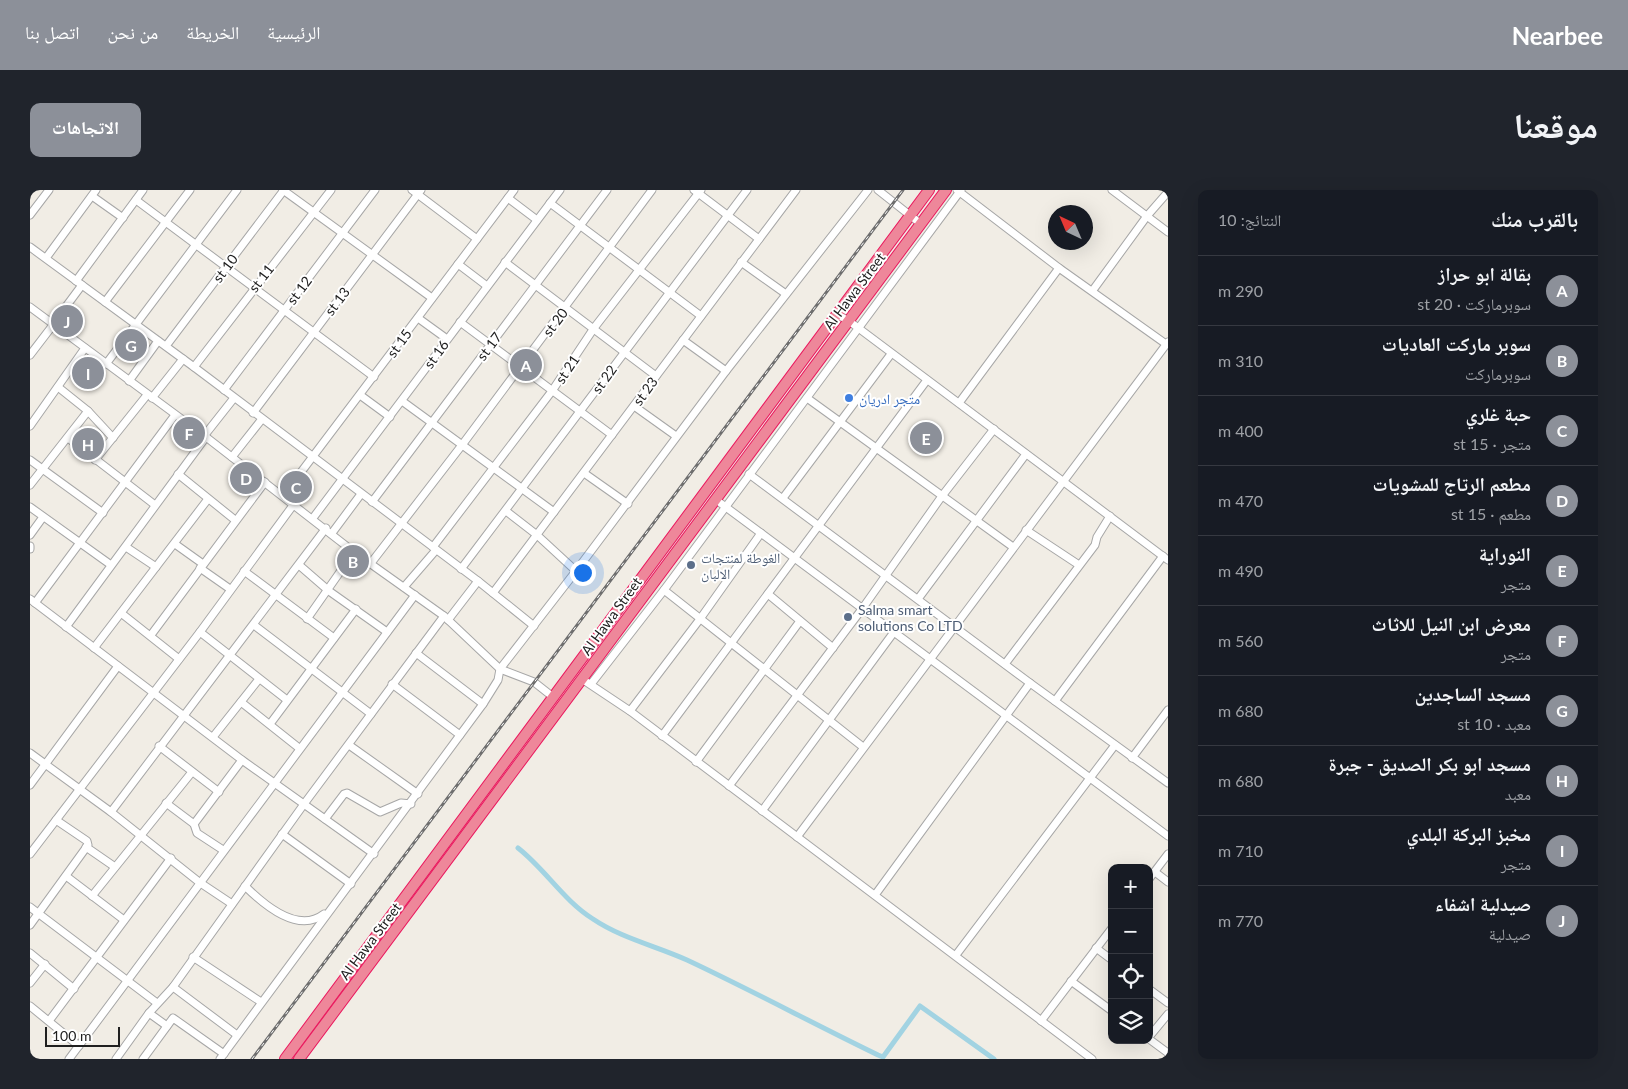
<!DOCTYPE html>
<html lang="ar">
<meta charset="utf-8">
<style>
body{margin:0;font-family:Lato,"Noto Naskh Arabic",sans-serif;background:#20242c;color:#f1f3f6;direction:rtl}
.controls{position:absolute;right:15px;bottom:15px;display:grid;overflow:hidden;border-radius:10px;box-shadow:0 5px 20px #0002}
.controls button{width:45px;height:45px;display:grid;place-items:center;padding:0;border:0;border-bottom:1px solid #363941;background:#171b24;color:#f1f3f6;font:25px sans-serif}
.compass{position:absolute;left:1018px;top:15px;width:45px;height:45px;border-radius:50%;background:#171b24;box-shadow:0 5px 20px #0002;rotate:316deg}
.scale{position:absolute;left:15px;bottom:12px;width:75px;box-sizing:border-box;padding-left:5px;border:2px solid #202020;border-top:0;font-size:14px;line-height:18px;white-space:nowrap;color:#202020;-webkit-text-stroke:4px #fff;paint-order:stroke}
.you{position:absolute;left:552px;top:382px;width:18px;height:18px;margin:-12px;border:4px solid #fff;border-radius:50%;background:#1a73e8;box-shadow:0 0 0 8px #1a73e833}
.badge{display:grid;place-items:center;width:32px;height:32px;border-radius:50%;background:#8c9099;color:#fff;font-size:16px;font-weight:700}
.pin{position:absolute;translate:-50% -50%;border:2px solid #fff;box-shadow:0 1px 5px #0006}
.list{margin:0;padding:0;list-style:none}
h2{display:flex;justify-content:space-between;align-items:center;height:65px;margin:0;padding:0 20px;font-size:21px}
h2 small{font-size:16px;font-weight:400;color:#9ea1a6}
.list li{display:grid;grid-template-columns:32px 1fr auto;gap:15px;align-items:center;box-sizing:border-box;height:70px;padding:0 20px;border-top:1px solid #363941}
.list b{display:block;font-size:19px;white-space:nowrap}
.list p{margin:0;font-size:16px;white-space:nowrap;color:#9ea1a6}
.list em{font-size:16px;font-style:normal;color:#9ea1a6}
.icon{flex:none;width:28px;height:28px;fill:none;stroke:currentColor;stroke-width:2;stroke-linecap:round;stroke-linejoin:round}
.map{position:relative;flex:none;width:1138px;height:869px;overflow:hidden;direction:ltr;border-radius:10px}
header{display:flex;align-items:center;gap:30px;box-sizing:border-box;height:70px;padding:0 25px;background:#8c9099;color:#fff}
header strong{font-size:24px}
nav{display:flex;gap:28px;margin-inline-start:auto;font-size:18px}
.intro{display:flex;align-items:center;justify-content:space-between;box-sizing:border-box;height:120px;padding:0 30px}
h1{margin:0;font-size:35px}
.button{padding:12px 22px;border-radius:10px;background:#8c9099;color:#fff;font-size:18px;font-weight:700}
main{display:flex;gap:30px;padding:0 30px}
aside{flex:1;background:#171b24;border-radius:10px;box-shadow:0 5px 20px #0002}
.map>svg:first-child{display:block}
</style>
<header>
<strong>Nearbee</strong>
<nav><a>الرئيسية</a><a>الخريطة</a><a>من نحن</a><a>اتصل بنا</a></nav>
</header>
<div class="intro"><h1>موقعنا</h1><a class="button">الاتجاهات</a></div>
<main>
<aside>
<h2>بالقرب منك<small>النتائج: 10</small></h2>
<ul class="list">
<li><span class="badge">A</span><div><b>بقالة ابو حراز</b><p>سوبرماركت · st 20</p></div><em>290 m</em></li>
<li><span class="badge">B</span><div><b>سوبر ماركت العاديات</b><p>سوبرماركت</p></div><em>310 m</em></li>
<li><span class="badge">C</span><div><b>حبة غلري</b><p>متجر · st 15</p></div><em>400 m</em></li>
<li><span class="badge">D</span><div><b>مطعم الرتاج للمشويات</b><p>مطعم · st 15</p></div><em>470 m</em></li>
<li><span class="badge">E</span><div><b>النوراية</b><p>متجر</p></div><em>490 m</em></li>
<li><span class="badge">F</span><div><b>معرض ابن النيل للاثاث</b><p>متجر</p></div><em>560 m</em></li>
<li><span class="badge">G</span><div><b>مسجد الساجدين</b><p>معبد · st 10</p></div><em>680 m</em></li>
<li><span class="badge">H</span><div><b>مسجد ابو بكر الصديق - جبرة</b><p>معبد</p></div><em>680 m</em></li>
<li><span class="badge">I</span><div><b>مخبز البركة البلدي</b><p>متجر</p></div><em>710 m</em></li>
<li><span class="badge">J</span><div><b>صيدلية اشفاء</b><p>صيدلية</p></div><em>770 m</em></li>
</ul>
</aside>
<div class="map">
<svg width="1138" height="869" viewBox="0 0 1138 869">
<rect width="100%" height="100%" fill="#f1ede5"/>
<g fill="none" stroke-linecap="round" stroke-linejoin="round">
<path stroke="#a2d3e2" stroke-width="5" d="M488,658C515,679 534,711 563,729C591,748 626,756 657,770C721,800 784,834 848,865L853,867L890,816L964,869"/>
<defs>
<g id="minor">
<polyline points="253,0 402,108"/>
<polyline points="382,0 447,49"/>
<polyline points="664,0 729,49"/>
<polyline points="848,0 891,34"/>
<polyline points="927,0 1029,78 1136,154"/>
<polyline points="1082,0 1138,42"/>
<polyline points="62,6 93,28"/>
<polyline points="478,8 507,30"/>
<polyline points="106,10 344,187"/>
<polyline points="520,13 671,126"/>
<polyline points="0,25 19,0"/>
<polyline points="0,57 164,177 448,391 504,436"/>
<polyline points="16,68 66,0"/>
<polyline points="475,72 626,186"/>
<polyline points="711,72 756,104"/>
<polyline points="428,74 457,96"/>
<polyline points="46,91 113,0"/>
<polyline points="1063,100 1117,26 1138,2"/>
<polyline points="75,112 160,0"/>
<polyline points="0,117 176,247 324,362 414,426 470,479 504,492 523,507"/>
<polyline points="808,125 819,131 1138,370"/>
<polyline points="388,128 417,149"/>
<polyline points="430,132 582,245"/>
<polyline points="23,134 52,95"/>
<polyline points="653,150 696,181"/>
<polyline points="136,156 254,0"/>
<polyline points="0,165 23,135"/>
<polyline points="76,174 207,0"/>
<polyline points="164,177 301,0"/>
<polyline points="99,191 128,151"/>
<polyline points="28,197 58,221 83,248"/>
<polyline points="194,200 345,0"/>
<polyline points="330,205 360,227"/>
<polyline points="122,208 153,169"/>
<polyline points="777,208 983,357"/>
<polyline points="372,211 524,322"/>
<polyline points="929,213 1029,78"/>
<polyline points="604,216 646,246"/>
<polyline points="223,223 391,0"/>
<polyline points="0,236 55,158"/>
<polyline points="174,246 204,208"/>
<polyline points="38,248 125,315"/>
<polyline points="202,267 232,229"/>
<polyline points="0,270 73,323"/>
<polyline points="65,270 117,205"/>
<polyline points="554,283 598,314"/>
<polyline points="148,284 205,330"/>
<polyline points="719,284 1000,493 1138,593"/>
<polyline points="0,295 58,221"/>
<polyline points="253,306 484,0"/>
<polyline points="753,308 861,164"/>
<polyline points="685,309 1138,646"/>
<polyline points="342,312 577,0"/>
<polyline points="0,317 81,375"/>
<polyline points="476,321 507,345 546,381"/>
<polyline points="283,328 530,0"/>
<polyline points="996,340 1049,375"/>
<polyline points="302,343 331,304"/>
<polyline points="0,345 13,327"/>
<polyline points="145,354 173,374"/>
<polyline points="0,356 0,359"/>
<polyline points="96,357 126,377"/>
<polyline points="403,357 522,201 564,138 671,0"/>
<polyline points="341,373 432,255 622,0"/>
<polyline points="269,375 299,401 357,442"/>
<polyline points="170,378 200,399"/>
<polyline points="431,379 717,0"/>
<polyline points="214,381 304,448"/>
<polyline points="374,397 406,360"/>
<polyline points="634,400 833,557"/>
<polyline points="463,403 766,0"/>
<polyline points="738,404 803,458"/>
<polyline points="0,409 212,570 344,664"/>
<polyline points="888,409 996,264"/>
<polyline points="5,413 145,225"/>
<polyline points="91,423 149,469"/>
<polyline points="277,429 324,362"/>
<polyline points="418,430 448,391"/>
<polyline points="224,435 341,524"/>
<polyline points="36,437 176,247"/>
<polyline points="170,442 257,510"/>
<polyline points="121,445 235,292"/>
<polyline points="64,458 178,309"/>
<polyline points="386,463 453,514"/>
<polyline points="975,474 1065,355 1067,347 1080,326"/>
<polyline points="552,489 600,521 1062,869"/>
<polyline points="362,494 430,545"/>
<polyline points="561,494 634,400 931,0"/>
<polyline points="1025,511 1133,366"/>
<polyline points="211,512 269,558"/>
<polyline points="600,521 670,429 731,343"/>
<polyline points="240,534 326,419"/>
<polyline points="632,546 897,190"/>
<polyline points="183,547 229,489"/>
<polyline points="319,555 388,604"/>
<polyline points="129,556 189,602"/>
<polyline points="0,563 81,622 169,692 202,714"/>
<polyline points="1102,568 1138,520"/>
<polyline points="666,572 770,431"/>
<polyline points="0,595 88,476"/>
<polyline points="699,596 832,419 912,306 964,239"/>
<polyline points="136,613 164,634 167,643 193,660"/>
<polyline points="732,621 864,442"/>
<polyline points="81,622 296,338"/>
<polyline points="295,629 314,604 317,603 350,622 371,613 381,614"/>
<polyline points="164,634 212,570"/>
<polyline points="252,644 321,694"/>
<polyline points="767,647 1138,152"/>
<polyline points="56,657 85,677"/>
<polyline points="0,664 170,442 264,314"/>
<polyline points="1125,682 1138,692"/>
<polyline points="36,686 94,730"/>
<polyline points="1119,689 1138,664"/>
<path d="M215,696C234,715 268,744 294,724"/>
<polyline points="845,705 1000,493"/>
<polyline points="62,706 162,582"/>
<polyline points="0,717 127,813"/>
<polyline points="0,735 58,655 57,651 26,630"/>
<polyline points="1066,758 1082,770"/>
<polyline points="0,763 44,799"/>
<polyline points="926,765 1085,555"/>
<polyline points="163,767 231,812"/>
<polyline points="1041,791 1082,821"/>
<polyline points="0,793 15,774"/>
<polyline points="143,797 207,845"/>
<polyline points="1119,799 1138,813"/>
<polyline points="0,816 49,856"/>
<polyline points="119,823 137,836"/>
<polyline points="19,831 141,668"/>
<polyline points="1011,831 1082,738"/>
<polyline points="1119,847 1138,824"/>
<polyline points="1119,849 1138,863"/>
<polyline points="39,869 385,405"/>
<polyline points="86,869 119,823 143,797 274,614 414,426"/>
<polyline points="113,869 143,828 194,864"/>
<polyline points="190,869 453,514 468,490 470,479 546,381 696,181 838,0"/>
</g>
<g id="highway">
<polyline points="255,869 899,0"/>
<polyline points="269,869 916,0"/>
</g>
</defs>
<use href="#minor" stroke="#a7a7a7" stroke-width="9"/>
<use href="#highway" stroke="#ea185e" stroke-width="12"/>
<use href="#minor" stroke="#fff" stroke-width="7"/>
<use href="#highway" stroke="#ee879a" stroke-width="10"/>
<defs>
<polyline id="rail" points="222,869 873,0"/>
</defs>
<use href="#rail" stroke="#6e6e6e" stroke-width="3"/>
<use href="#rail" stroke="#fff" stroke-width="1" stroke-dasharray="4" stroke-linecap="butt"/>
</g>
<circle fill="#3f7fe0" stroke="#fff" stroke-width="2" cx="819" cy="208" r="5"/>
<g fill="#5c6f8a" stroke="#fff" stroke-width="2">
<circle cx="661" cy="375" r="5"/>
<circle cx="818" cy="427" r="5"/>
</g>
<g text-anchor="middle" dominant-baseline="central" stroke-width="4" stroke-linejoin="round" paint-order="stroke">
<g font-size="14" fill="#202020" stroke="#fff">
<text transform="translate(195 78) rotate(-53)">st 10</text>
<text transform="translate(231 88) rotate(-52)">st 11</text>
<text transform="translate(269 100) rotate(-53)">st 12</text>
<text transform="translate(824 101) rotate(-53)">Al Hawa Street</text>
<text transform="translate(307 111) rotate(-53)">st 13</text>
<text transform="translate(525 132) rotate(-53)">st 20</text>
<text transform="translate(369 153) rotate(-54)">st 15</text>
<text transform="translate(459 156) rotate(-53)">st 17</text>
<text transform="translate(406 164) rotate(-54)">st 16</text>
<text transform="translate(537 179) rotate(-56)">st 21</text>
<text transform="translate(574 189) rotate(-54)">st 22</text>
<text transform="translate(615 201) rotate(-54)">st 23</text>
<text transform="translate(581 426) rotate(-54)">Al Hawa Street</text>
<text transform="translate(340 751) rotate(-53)">Al Hawa Street</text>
</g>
<g font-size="14" fill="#366cbe" stroke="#fff" text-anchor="start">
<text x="829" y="208">متجر ادريان</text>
</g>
<g font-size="14" fill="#4e5e75" stroke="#fff" text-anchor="start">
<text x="671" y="367">الغوطة لمنتجات<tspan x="671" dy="16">الالبان</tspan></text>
<text x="828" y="419">Salma smart<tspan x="828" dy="16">solutions Co LTD</tspan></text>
</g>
</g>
</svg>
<div class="controls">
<button>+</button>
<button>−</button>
<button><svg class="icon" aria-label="locate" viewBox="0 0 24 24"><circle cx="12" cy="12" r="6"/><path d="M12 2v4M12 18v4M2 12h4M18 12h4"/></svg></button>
<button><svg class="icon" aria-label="layers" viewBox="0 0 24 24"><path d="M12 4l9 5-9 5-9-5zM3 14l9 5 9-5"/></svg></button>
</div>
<svg class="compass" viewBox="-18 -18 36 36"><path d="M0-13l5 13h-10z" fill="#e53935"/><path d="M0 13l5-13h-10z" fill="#9ea1a6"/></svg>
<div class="scale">100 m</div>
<div class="you"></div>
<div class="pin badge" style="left:496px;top:175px">A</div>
<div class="pin badge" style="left:323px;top:371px">B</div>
<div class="pin badge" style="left:266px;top:297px">C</div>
<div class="pin badge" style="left:216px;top:288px">D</div>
<div class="pin badge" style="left:896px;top:248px">E</div>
<div class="pin badge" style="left:159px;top:243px">F</div>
<div class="pin badge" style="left:101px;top:155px">G</div>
<div class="pin badge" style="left:58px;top:254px">H</div>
<div class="pin badge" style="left:58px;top:183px">I</div>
<div class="pin badge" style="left:37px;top:131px">J</div>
</div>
</main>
